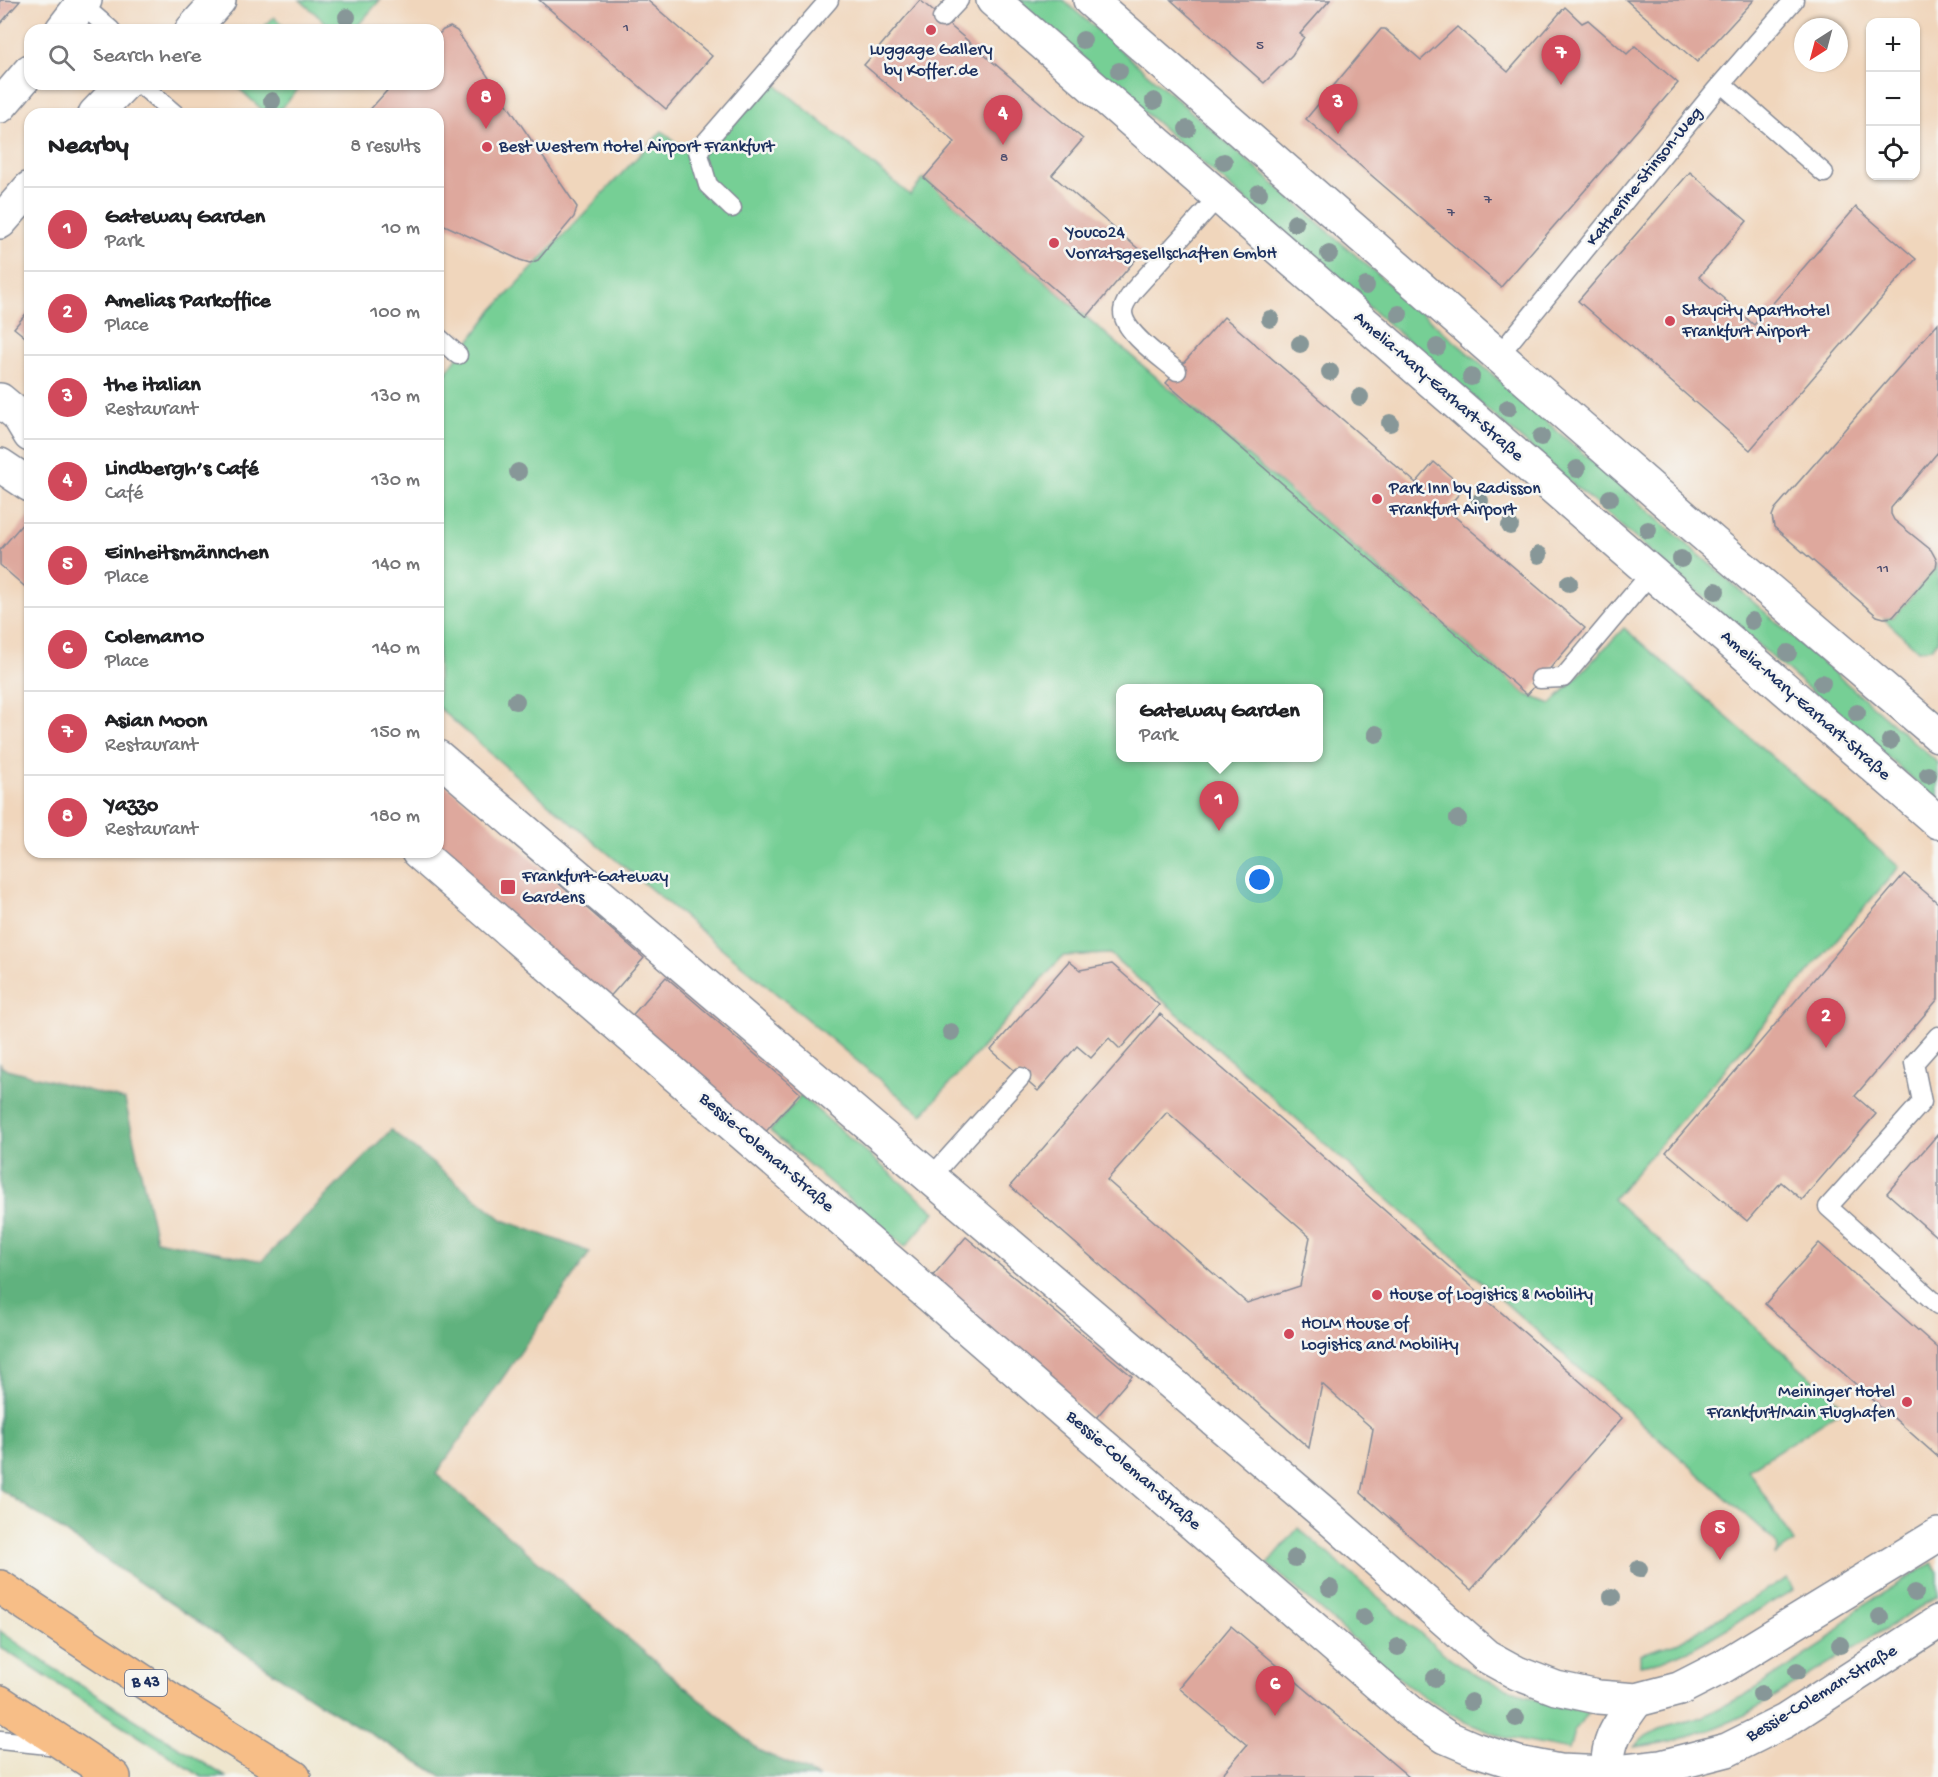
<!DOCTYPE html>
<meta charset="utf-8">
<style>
body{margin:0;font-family:"Gochi Hand",sans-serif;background:#f6f6f6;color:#202124}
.controls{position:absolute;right:18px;top:18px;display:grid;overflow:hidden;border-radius:12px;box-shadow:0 2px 4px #0004}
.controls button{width:54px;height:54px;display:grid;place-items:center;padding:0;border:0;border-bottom:2px solid #e0e0e0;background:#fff;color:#202124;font:30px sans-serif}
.compass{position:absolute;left:1794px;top:18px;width:54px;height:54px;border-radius:50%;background:#fff;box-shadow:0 2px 4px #0004;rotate:216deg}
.you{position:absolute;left:1260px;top:880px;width:21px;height:21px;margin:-15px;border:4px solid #fff;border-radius:50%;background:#1a73e8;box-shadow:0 0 0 9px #1a73e833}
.badge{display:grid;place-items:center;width:39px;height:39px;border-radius:50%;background:#d1495b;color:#fff;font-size:20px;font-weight:700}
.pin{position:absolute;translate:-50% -50px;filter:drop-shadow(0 2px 3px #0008)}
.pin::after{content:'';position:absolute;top:32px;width:21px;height:18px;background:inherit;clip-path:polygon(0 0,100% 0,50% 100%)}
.popup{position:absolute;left:1116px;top:684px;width:207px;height:78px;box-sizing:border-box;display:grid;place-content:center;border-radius:12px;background:#fff;filter:drop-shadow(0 2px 4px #0005);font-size:20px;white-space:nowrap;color:#757577}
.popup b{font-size:22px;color:#202124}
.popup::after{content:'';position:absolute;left:50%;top:100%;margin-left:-12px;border:12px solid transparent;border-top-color:#fff}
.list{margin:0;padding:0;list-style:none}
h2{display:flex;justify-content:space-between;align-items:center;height:78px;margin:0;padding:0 24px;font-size:26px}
h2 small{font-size:20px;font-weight:400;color:#757577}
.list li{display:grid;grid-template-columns:39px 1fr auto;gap:18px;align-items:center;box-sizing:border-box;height:84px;padding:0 24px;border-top:2px solid #e0e0e0}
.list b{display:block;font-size:22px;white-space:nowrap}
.list p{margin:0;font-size:20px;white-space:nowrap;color:#757577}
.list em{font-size:20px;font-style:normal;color:#757577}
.icon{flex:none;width:33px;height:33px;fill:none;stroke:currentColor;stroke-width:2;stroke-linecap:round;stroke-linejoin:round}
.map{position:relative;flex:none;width:1938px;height:1777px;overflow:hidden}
.search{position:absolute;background:#fff;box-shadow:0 2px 4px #0004;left:24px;top:24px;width:420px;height:66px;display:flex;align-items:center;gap:15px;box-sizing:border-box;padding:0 21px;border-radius:18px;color:#757577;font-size:22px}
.panel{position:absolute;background:#fff;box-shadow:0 2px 4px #0004;left:24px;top:108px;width:420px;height:750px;border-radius:18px}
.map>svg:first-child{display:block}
</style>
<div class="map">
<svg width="1938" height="1777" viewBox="0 0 1938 1777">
<rect width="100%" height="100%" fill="#f6f6f2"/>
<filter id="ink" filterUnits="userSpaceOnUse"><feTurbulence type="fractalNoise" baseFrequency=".0167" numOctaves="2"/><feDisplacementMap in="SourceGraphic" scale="12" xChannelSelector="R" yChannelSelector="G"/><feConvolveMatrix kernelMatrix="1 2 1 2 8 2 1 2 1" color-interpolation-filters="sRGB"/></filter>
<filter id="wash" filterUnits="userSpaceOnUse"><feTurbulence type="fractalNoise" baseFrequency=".008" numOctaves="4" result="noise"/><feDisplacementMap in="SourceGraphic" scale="24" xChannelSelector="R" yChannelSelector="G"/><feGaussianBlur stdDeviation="1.35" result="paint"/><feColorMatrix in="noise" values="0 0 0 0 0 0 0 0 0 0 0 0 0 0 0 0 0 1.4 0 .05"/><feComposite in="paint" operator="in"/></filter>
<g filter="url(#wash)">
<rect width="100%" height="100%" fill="#efe6ce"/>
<path fill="#f0d6bc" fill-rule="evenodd" d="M0,0H1938V1777H819L760,1751L436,1474L590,1252L503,1220L391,1130L262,1261L156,1240L125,1100L3,1068L0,1064ZM1870,22H1916V176H1870ZM1803,27H1839V63H1803ZM30,30H438V84H30ZM30,114H438V852H30ZM1120,688H1318V758H1120Z"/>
<g fill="#76cf95" stroke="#487f7a" stroke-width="1.5" fill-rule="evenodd">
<polygon points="300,0 380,0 354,30 334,30"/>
<polygon points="1015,0 1063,0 1938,763 1938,801"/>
<polygon points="274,17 288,30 261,30"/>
<path d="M774,83L910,195L924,178L1527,695L1551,704L1624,628L1899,867L1613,1199L1845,1408L1748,1470L1794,1542L1774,1556L1778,1549L1776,1542L1110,954L1063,956L922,1115L538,795L438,707V383L491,312L662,131L696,160ZM1120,688H1318V758H1120Z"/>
<polygon points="234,84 303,84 276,114 267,114"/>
<polygon points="1938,561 1938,640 1932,648 1918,650 1884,619 1893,617 1936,568"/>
<polygon points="801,1096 935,1212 905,1247 770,1131"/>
<polygon points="1298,1528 1442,1652 1475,1675 1545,1703 1589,1713 1574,1731 1569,1750 1502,1737 1465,1722 1427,1699 1391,1672 1268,1564"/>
<path d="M1932,1563L1938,1572V1596L1745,1715C1710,1732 1673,1743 1634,1747L1646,1736L1659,1729L1702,1717L1745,1695L1825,1643L1857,1609Z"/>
<polygon points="1787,1578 1793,1590 1693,1648 1662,1661 1640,1665 1640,1654 1679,1642"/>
<polygon points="0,1631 50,1666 226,1777 202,1777 0,1647"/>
</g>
<polygon fill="#60b27e" stroke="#3e706e" stroke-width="1.5" points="0,1064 3,1068 125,1100 156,1240 262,1261 391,1130 503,1220 590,1252 436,1474 760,1751 819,1777 443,1777 324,1706 0,1489"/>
<g id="blocks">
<g fill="#dea89d" fill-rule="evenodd">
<polygon points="0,0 20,1 0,24"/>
<polygon points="539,0 647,0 712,56 666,109"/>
<polygon points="920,0 1083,139 1052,175 1142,252 1087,317 924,178 955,142 864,65"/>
<polygon points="1171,0 1330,0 1300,34 1304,37 1292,55 1264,83"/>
<polygon points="1626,0 1754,0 1697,62"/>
<polygon points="1565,7 1582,23 1588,20 1627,54 1635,46 1678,83 1501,287 1306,119 1381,29 1385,29 1421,60 1457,27 1508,72"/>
<polygon points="450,27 457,31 577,207 574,217 538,260 530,263 520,260 438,222 438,114 366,114 393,84 438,84 438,35 443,30"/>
<polygon points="1690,172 1747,221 1699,277 1754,325 1856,207 1916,259 1750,450 1578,301"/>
<polygon points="30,309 30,341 14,328"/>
<polygon points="1224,317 1416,483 1434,462 1464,488 1446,509 1585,628 1527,695 1166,383"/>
<polygon points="1938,323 1938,452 1891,508 1891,514 1894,520 1931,550 1937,561 1936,568 1893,617 1884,618 1877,616 1774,527 1772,516 1775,509"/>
<polygon points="438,371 444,377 438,384"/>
<polygon points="30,515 30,591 0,565 0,550"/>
<polygon points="438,778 644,958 607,1000 438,852"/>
<polygon points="1904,874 1938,903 1938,999 1855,1096 1876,1114 1802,1200 1781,1182 1747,1221 1666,1152"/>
<polygon points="1069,961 1080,970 1112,964 1159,1005 1120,1049 1109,1038 1091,1058 1077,1046 1038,1091 991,1050"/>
<polygon points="666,977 800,1093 762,1136 628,1020"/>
<path d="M1160,1014L1622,1418L1471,1590L1361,1493L1373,1429L1348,1407L1322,1384L1309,1448L1010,1186ZM1167,1112L1310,1237L1300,1286L1247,1303L1107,1180Z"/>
<polygon points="1938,1134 1938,1238 1887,1193"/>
<polygon points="966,1237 1132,1376 1095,1419 930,1279"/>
<polygon points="1819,1243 1938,1348 1938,1457 1765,1304"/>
<polygon points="1231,1626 1409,1777 1220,1777 1247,1745 1179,1688"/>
</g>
</g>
</g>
<g filter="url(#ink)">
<use href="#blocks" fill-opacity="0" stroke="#858a96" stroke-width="1.5"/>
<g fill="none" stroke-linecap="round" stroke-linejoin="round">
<defs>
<g id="lane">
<polyline points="82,5 111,30"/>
<polyline points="942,18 959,0"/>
<polyline points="140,84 175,114"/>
<polyline points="1722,84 1824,173"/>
<polyline points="732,208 708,185 698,151 829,0"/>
<polyline points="438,337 458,355"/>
<polyline points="1499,355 1715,91 1794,0"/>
<path d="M1177,371C1163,359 1123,332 1123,312C1123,304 1130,296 1134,290L1219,196"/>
<polyline points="1540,679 1563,678 1651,573"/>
<polyline points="1938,1036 1914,1063 1922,1102 1828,1207 1938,1305"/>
<polyline points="931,1177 1021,1077"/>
<polyline points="0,1740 58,1746"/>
</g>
<g id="street">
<polyline points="993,0 1938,822"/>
<polyline points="1090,0 1716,545 1938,735"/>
<polyline points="62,30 85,0"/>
<polyline points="192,30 219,0"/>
<polyline points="0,106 30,71"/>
<polyline points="95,114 124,84"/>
<polyline points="0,222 30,188"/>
<polyline points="0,400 18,415 30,435"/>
<polyline points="0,465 30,485"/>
<polyline points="438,757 1326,1515 1486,1656 1517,1673 1556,1688 1598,1697 1637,1700 1679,1689 1722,1667 1938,1535"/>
<polyline points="418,852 1415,1716 1446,1737 1474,1749 1518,1763 1559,1771 1608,1773 1661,1767 1727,1750 1785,1721 1938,1622"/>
<path d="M1609,1777C1604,1743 1618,1726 1637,1700"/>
</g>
<g id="highway">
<polyline points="0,1587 188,1711 294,1777"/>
<polyline points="0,1702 114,1777"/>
</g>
</defs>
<use href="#lane" stroke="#858a96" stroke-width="21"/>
<use href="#street" stroke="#858a96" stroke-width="36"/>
<use href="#highway" stroke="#858a96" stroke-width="36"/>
<use href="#lane" stroke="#fff" stroke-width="18"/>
<use href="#street" stroke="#fff" stroke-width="33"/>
<use href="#highway" stroke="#f7be87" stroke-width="33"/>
</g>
<g fill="#879798">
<circle cx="347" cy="17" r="9"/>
<circle cx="1083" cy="40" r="9"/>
<circle cx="1119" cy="71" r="9"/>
<circle cx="272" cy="101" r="9"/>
<circle cx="1154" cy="101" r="9"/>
<circle cx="1187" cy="129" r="9"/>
<circle cx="1224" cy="162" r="9"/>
<circle cx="1259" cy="193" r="9"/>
<circle cx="1295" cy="223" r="9"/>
<circle cx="1329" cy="254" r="9"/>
<circle cx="1366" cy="286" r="9"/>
<circle cx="1399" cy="314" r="9"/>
<circle cx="1270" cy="319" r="9"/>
<circle cx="1300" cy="344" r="9"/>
<circle cx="1437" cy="347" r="9"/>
<circle cx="1330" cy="372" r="9"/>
<circle cx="1471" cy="377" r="9"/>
<circle cx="1360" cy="397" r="9"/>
<circle cx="1508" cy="408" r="9"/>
<circle cx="1390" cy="423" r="9"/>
<circle cx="1541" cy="437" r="9"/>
<circle cx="1577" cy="469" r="9"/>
<circle cx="518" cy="472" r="9"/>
<circle cx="1610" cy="498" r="9"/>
<circle cx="1480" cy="501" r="9"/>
<circle cx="1510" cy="526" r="9"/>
<circle cx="1648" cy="530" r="9"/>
<circle cx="1539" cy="555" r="9"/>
<circle cx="1681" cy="559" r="9"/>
<circle cx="1569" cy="583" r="9"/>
<circle cx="1716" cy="591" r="9"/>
<circle cx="1752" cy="621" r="9"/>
<circle cx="1788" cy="653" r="9"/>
<circle cx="1822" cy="683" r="9"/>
<circle cx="516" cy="701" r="9"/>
<circle cx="1857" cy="713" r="9"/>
<circle cx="1376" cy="734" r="9"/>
<circle cx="1890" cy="741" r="9"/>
<circle cx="1928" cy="775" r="9"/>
<circle cx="1458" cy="819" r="9"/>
<circle cx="951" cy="1032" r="9"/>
<circle cx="1295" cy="1558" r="9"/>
<circle cx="1639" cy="1569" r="9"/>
<circle cx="1330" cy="1588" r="9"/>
<circle cx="1915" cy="1593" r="9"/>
<circle cx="1612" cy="1597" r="9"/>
<circle cx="1364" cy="1617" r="9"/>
<circle cx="1880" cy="1617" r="9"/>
<circle cx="1840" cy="1645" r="9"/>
<circle cx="1398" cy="1647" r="9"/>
<circle cx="1797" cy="1671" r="9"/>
<circle cx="1435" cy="1678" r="9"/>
<circle cx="1761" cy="1694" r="9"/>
<circle cx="1471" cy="1702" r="9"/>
<circle cx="1516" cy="1718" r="9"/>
</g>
</g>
<g fill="#d1495b" stroke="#f6f6f2" stroke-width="2">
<circle cx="931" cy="30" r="6"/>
<circle cx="487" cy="147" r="6"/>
<circle cx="1054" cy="243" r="6"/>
<circle cx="1670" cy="321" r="6"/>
<circle cx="1377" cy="499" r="6"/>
<rect x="500" y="879" width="16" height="16" rx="3"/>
<circle cx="1377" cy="1295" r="6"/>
<circle cx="1289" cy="1334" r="6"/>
<circle cx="1907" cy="1402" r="6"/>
</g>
<g text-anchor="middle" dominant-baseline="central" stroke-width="5" stroke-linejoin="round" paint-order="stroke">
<g font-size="15" fill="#4c4d6e">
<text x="626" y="28">1</text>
<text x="1260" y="46">5</text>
<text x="1004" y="158">8</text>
<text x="1488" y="200">7</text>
<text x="1451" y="213">7</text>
<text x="1883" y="569">11</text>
</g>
<rect fill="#f6f6f2" stroke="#5d6b8a" stroke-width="1.5" x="125" y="1670" width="42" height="26" rx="4.5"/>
<g font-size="16" font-weight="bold" fill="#1b2f5e">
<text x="146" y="1683">B 43</text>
</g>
<g font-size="18" fill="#1b2f5e" stroke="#f6f6f2" text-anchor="start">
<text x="931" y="50" text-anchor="middle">Luggage Gallery<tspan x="931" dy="21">by Koffer.de</tspan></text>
<text x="499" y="147">Best Western Hotel Airport Frankfurt</text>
<text x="1066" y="233">Youco24<tspan x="1066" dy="21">Vorratsgesellschaften GmbH</tspan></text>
<text x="1682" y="311">Staycity Aparthotel<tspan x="1682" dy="21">Frankfurt Airport</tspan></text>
<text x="1389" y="489">Park Inn by Radisson<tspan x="1389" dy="21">Frankfurt Airport</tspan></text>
<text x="522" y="877">Frankfurt-Gateway<tspan x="522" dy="21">Gardens</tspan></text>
<text x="1389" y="1295">House of Logistics &amp; Mobility</text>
<text x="1301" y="1324">HOLM House of<tspan x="1301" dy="21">Logistics and Mobility</tspan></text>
<text x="1895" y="1392" text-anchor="end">Meininger Hotel<tspan x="1895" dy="21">Frankfurt/Main Flughafen</tspan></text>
</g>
<g font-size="18" fill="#1b2f5e" stroke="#f6f6f2">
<text transform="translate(1645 177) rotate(-51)">Katherine-Stinson-Weg</text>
<text transform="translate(1438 387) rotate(41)">Amelia-Mary-Earhart-Straße</text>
<text transform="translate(1805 706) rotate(41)">Amelia-Mary-Earhart-Straße</text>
<text transform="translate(766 1153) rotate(41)">Bessie-Coleman-Straße</text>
<text transform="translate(1133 1471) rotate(41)">Bessie-Coleman-Straße</text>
<text transform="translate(1822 1694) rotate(-31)">Bessie-Coleman-Straße</text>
</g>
</g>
</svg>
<div class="controls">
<button>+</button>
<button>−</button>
<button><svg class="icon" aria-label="locate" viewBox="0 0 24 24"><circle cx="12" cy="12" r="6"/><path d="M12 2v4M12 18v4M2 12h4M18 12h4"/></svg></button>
</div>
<svg class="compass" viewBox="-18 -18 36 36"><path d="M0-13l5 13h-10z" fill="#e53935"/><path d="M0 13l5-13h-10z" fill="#757577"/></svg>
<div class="you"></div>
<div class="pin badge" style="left:1219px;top:831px">1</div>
<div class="popup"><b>Gateway Garden</b>Park</div>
<div class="pin badge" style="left:1826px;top:1048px">2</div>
<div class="pin badge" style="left:1338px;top:134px">3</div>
<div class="pin badge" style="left:1003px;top:145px">4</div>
<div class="pin badge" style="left:1720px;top:1560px">5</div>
<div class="pin badge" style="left:1275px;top:1716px">6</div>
<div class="pin badge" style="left:1561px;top:85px">7</div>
<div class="pin badge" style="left:486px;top:129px">8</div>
<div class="search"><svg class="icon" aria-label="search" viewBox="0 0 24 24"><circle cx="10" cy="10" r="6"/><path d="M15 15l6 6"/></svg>Search here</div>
<section class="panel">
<h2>Nearby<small>8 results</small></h2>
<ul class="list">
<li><span class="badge">1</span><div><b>Gateway Garden</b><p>Park</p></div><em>10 m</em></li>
<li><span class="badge">2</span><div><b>Amelias Parkoffice</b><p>Place</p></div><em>100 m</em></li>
<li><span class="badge">3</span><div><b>the italian</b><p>Restaurant</p></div><em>130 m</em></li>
<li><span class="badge">4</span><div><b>Lindbergh’s Café</b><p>Café</p></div><em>130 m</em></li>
<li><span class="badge">5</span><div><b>Einheitsmännchen</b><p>Place</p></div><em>140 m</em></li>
<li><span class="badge">6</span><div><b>Coleman10</b><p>Place</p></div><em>140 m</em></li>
<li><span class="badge">7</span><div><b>Asian Moon</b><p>Restaurant</p></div><em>150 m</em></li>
<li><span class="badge">8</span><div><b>Yazzo</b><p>Restaurant</p></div><em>180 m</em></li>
</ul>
</section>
</div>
